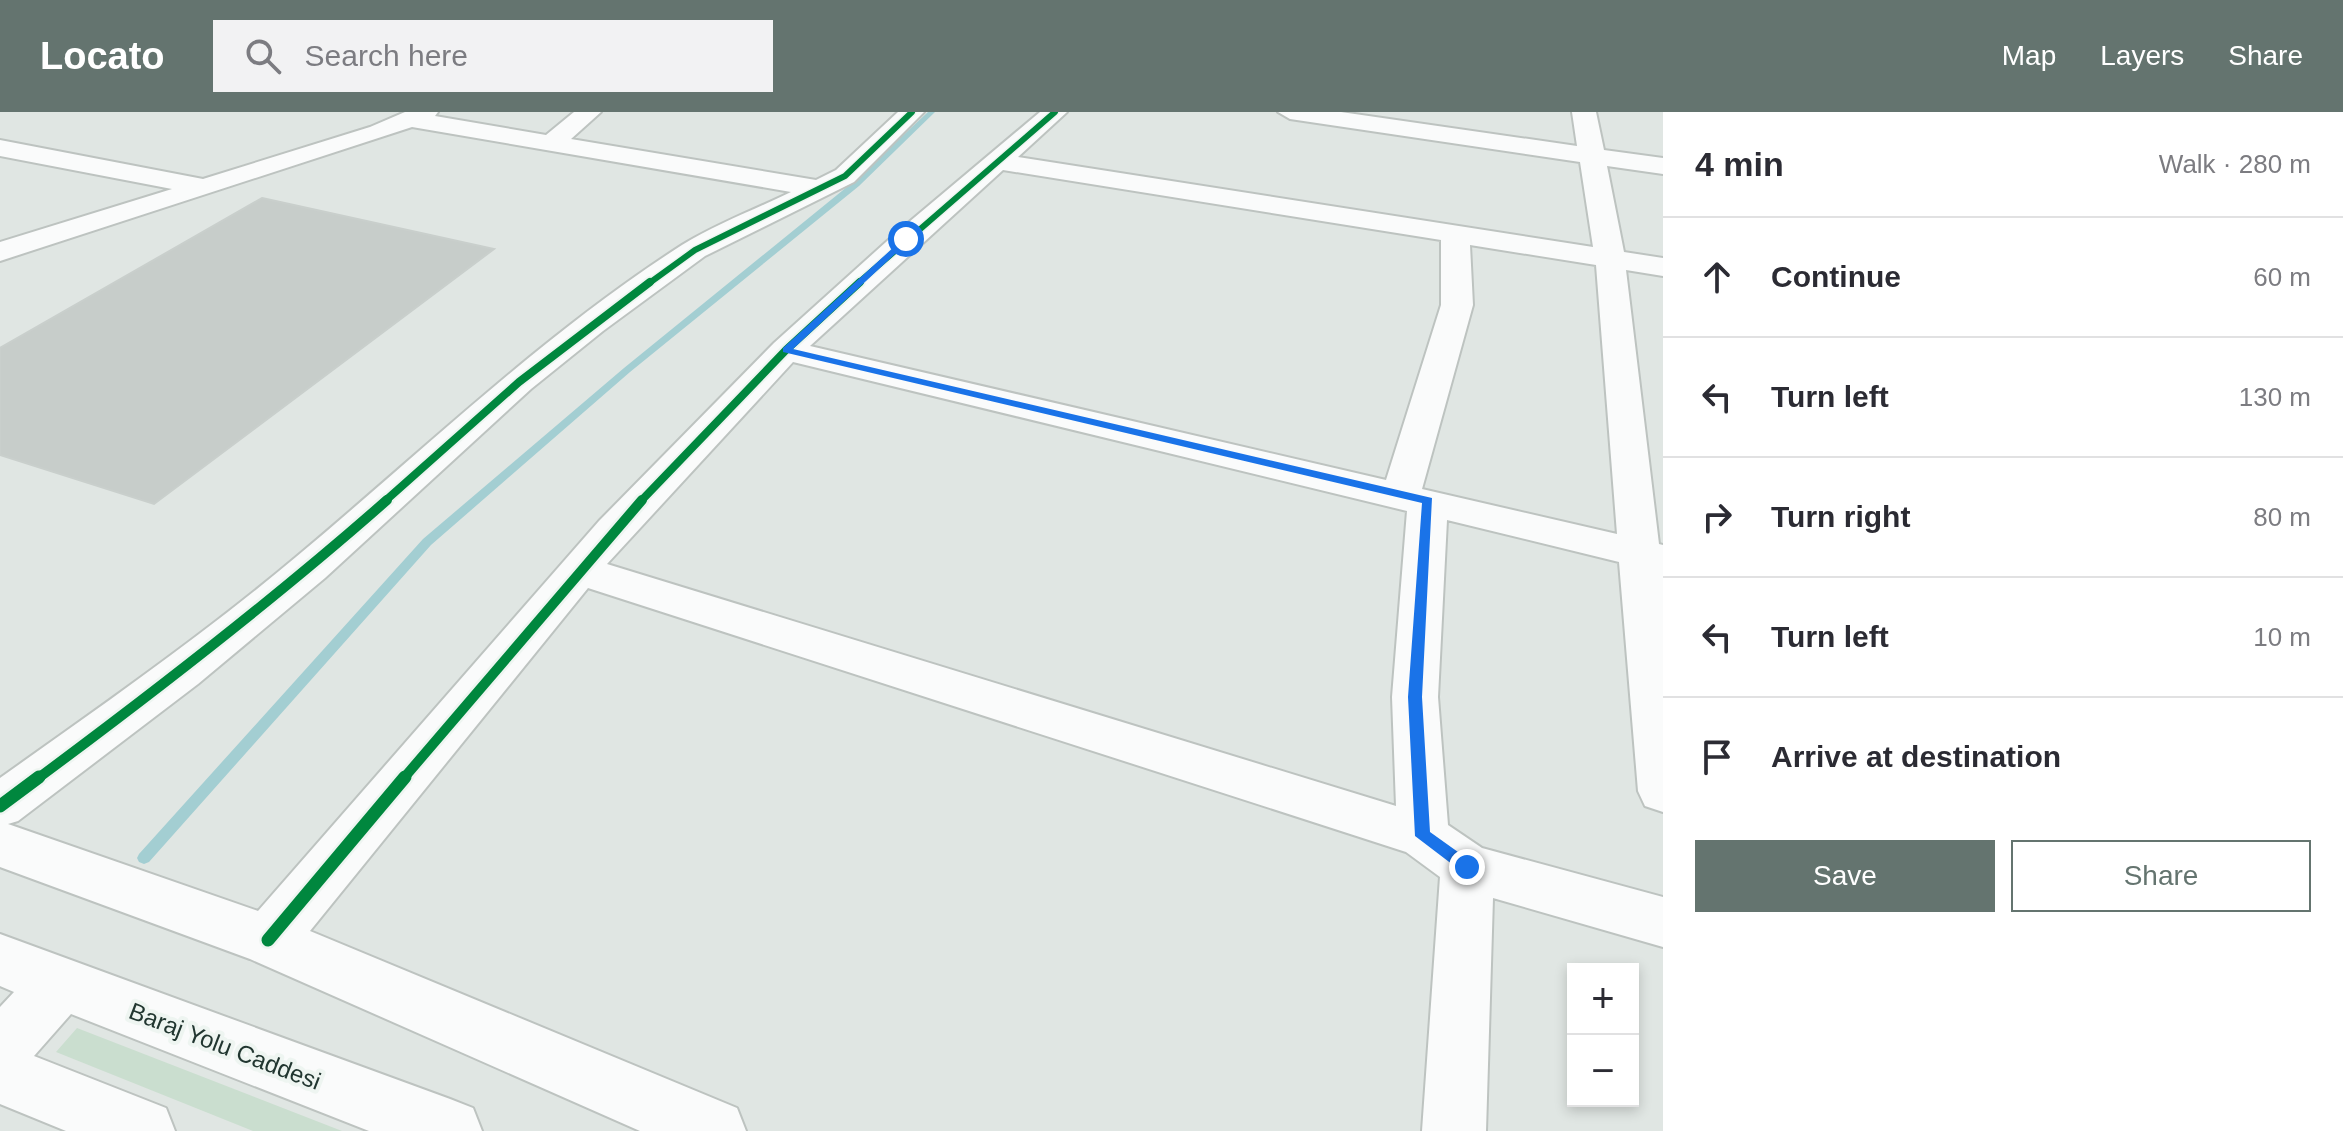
<!DOCTYPE html>
<meta charset="utf-8">
<style>
body{margin:0;font-family:Arial,sans-serif;background:#f2f2f3;color:#2b2b33}
.controls{position:absolute;right:24px;bottom:24px;display:grid;overflow:hidden;border-radius:0px;box-shadow:0 4px 12px #0003}
.controls button{width:72px;height:72px;display:grid;place-items:center;padding:0;border:0;border-bottom:2px solid #e1e1e2;background:#fff;color:#2b2b33;font:40px sans-serif}
.stop{position:absolute;width:24px;height:24px;margin:-18px;border:6px solid #1a73e8;border-radius:50%;background:#fff}
.stop.end{background:#1a73e8;border-color:#fff;box-shadow:0 2px 8px #0008}
.list{margin:0;padding:0;list-style:none}
h2{display:flex;justify-content:space-between;align-items:center;height:104px;margin:0;padding:0 32px;font-size:34px}
h2 small{font-size:26px;font-weight:400;color:#7c7c81}
.list li{display:grid;grid-template-columns:52px 1fr auto;gap:24px;align-items:center;box-sizing:border-box;height:120px;padding:0 32px;border-top:2px solid #e1e1e2}
.list b{display:block;font-size:30px;white-space:nowrap}
.list em{font-size:26px;font-style:normal;color:#7c7c81}
.actions{display:flex;gap:16px;padding:24px 32px}
.actions a{flex:1;padding:18px 0;border:2px solid #64746f;border-radius:0px;text-align:center;font-size:28px;color:#64746f}
.actions .main{background:#64746f;color:#fff}
.icon{flex:none;width:44px;height:44px;fill:none;stroke:currentColor;stroke-width:2;stroke-linecap:round;stroke-linejoin:round}
.map{position:relative;flex:none;width:1663px;height:1019px;overflow:hidden}
header{display:flex;align-items:center;gap:48px;box-sizing:border-box;height:112px;padding:0 40px;background:#64746f;color:#fff}
header strong{font-size:38px}
nav{display:flex;gap:44px;margin-inline-start:auto;font-size:28px}
.search{width:560px;height:72px;background:#f2f2f3;display:flex;align-items:center;gap:20px;box-sizing:border-box;padding:0 28px;border-radius:0px;color:#7c7c81;font-size:30px}
main{display:flex}
aside{flex:1;background:#fff}
.map>svg:first-child{display:block}
</style>
<header>
<strong>Locato</strong>
<div class="search"><svg class="icon" aria-label="search" viewBox="0 0 24 24"><circle cx="10" cy="10" r="6"/><path d="M15 15l6 6"/></svg>Search here</div>
<nav><a>Map</a><a>Layers</a><a>Share</a></nav>
</header>
<main>
<div class="map">
<svg width="1663" height="1019" viewBox="0 0 1663 1019">
<rect width="100%" height="100%" fill="#e0e6e3"/>
<polygon fill="#cadecf" points="77,916 342,1019 253,1019 56,940"/>
<g fill="none" stroke-linecap="round" stroke-linejoin="round">
<polygon fill="#a3ced2" fill-rule="evenodd" points="928,0 935,0 859,74 630,260 431,433 149,750 144,752 139,750 137,746 139,742 423,427 624,256 853,70"/>
</g>
<polygon fill="#c7cdca" stroke="#c9cfcc" stroke-width="2" points="262,86 494,137 154,392 0,343 0,236"/>
<g fill="none" stroke-linecap="round" stroke-linejoin="round">
<defs>
<path id="street" d="M405,0H438L435,4L546,23L574,0H601L571,27L816,68L836,58L898,0H924L854,70L705,144L603,219L531,277L325,466L198,572L18,709L8,712L258,799L599,409L774,231L896,121L1040,0H1067L1018,45L1593,135L1580,50L1290,7L1278,0H1341L1577,34L1572,0H1596L1604,38L1663,46V62L1607,54L1624,140L1663,146V164L1626,158L1659,432L1663,433V700L1645,694L1638,679L1619,450L1447,408L1438,585L1448,713L1482,736L1663,785V835L1493,786L1486,1019H1422L1440,765L1406,740L588,476L310,819L737,996L746,1019H640L250,847L0,755V666C100,595 202,524 296,445C423,339 542,223 682,133C716,112 756,97 791,80L412,15L0,149V130L172,77L0,44V28L203,67L370,15ZM1003,58L1441,128V193L1386,368L810,234ZM1470,133L1596,153L1617,422L1422,377L1473,193ZM793,250L1407,399L1392,585L1396,694L607,452Z"/>
<polygon id="secondary" points="0,822 450,987 473,996 482,1019 369,1019 71,902 34,944 166,996 175,1019 66,1019 0,992 0,895 14,880 0,874"/>
</defs>
<use href="#street" stroke="#bdc3c0" stroke-width="4"/>
<use href="#secondary" stroke="#bdc3c0" stroke-width="4"/>
<use href="#street" fill="#fafbfb" fill-rule="evenodd"/>
<use href="#secondary" fill="#fafbfb" fill-rule="evenodd"/>
<defs>
<g id="cycleway-far3">
<polyline points="648,172 695,138 845,64 912,0"/>
<polyline points="857,172 1055,0"/>
</g>
<g id="cycleway-far2">
<polyline points="384,390 519,270 650,170"/>
<polyline points="640,390 786,238 860,170"/>
</g>
<g id="cycleway-far1">
<path d="M37,667C157,578 275,487 387,388"/>
<polyline points="403,667 642,388"/>
</g>
<g id="cycleway">
<polyline points="0,694 39,665"/>
<polyline points="268,828 405,665"/>
</g>
</defs>
<use href="#cycleway-far3" stroke="#eef5f1" stroke-width="9"/>
<use href="#cycleway-far2" stroke="#eef5f1" stroke-width="12"/>
<use href="#cycleway-far1" stroke="#eef5f1" stroke-width="15"/>
<use href="#cycleway" stroke="#eef5f1" stroke-width="18"/>
<use href="#cycleway-far3" stroke="#00873e" stroke-width="6"/>
<use href="#cycleway-far2" stroke="#00873e" stroke-width="8"/>
<use href="#cycleway-far1" stroke="#00873e" stroke-width="10"/>
<use href="#cycleway" stroke="#00873e" stroke-width="13"/>
</g>
<polygon fill="#1a73e8" points="906,124 909,129 793,237 1432,386 1422,585 1430,720 1472,750 1472,759 1461,759 1415,724 1408,585 1422,391 783,240 783,236"/>
<g text-anchor="middle" dominant-baseline="central" stroke-width="8" stroke-linejoin="round" paint-order="stroke">
<g font-size="24" fill="#213630" stroke="#eef5f1">
<text transform="translate(225 934) rotate(21)">Baraj Yolu Caddesi</text>
</g>
</g>
</svg>
<div class="controls">
<button>+</button>
<button>−</button>
</div>
<div class="stop" style="left:906px;top:127px"></div>
<div class="stop end" style="left:1467px;top:755px"></div>
</div>
<aside>
<h2>4 min<small>Walk · 280 m</small></h2>
<ul class="list">
<li><svg class="icon" aria-label="ahead" viewBox="0 0 24 24"><path d="M12 20V5M6 11l6-6 6 6"/></svg><div><b>Continue</b></div><em>60 m</em></li>
<li><svg class="icon" aria-label="left" viewBox="0 0 24 24"><path d="M17 20v-9H6M10 6l-5 5 5 5"/></svg><div><b>Turn left</b></div><em>130 m</em></li>
<li><svg class="icon" aria-label="right" viewBox="0 0 24 24"><path d="M7 20v-9h11M14 6l5 5-5 5"/></svg><div><b>Turn right</b></div><em>80 m</em></li>
<li><svg class="icon" aria-label="left" viewBox="0 0 24 24"><path d="M17 20v-9H6M10 6l-5 5 5 5"/></svg><div><b>Turn left</b></div><em>10 m</em></li>
<li><svg class="icon" aria-label="arrive" viewBox="0 0 24 24"><path d="M6 21V4h12l-3 4 3 4H6"/></svg><div><b>Arrive at destination</b></div></li>
</ul>
<div class="actions"><a class="main">Save</a><a>Share</a></div>
</aside>
</main>
